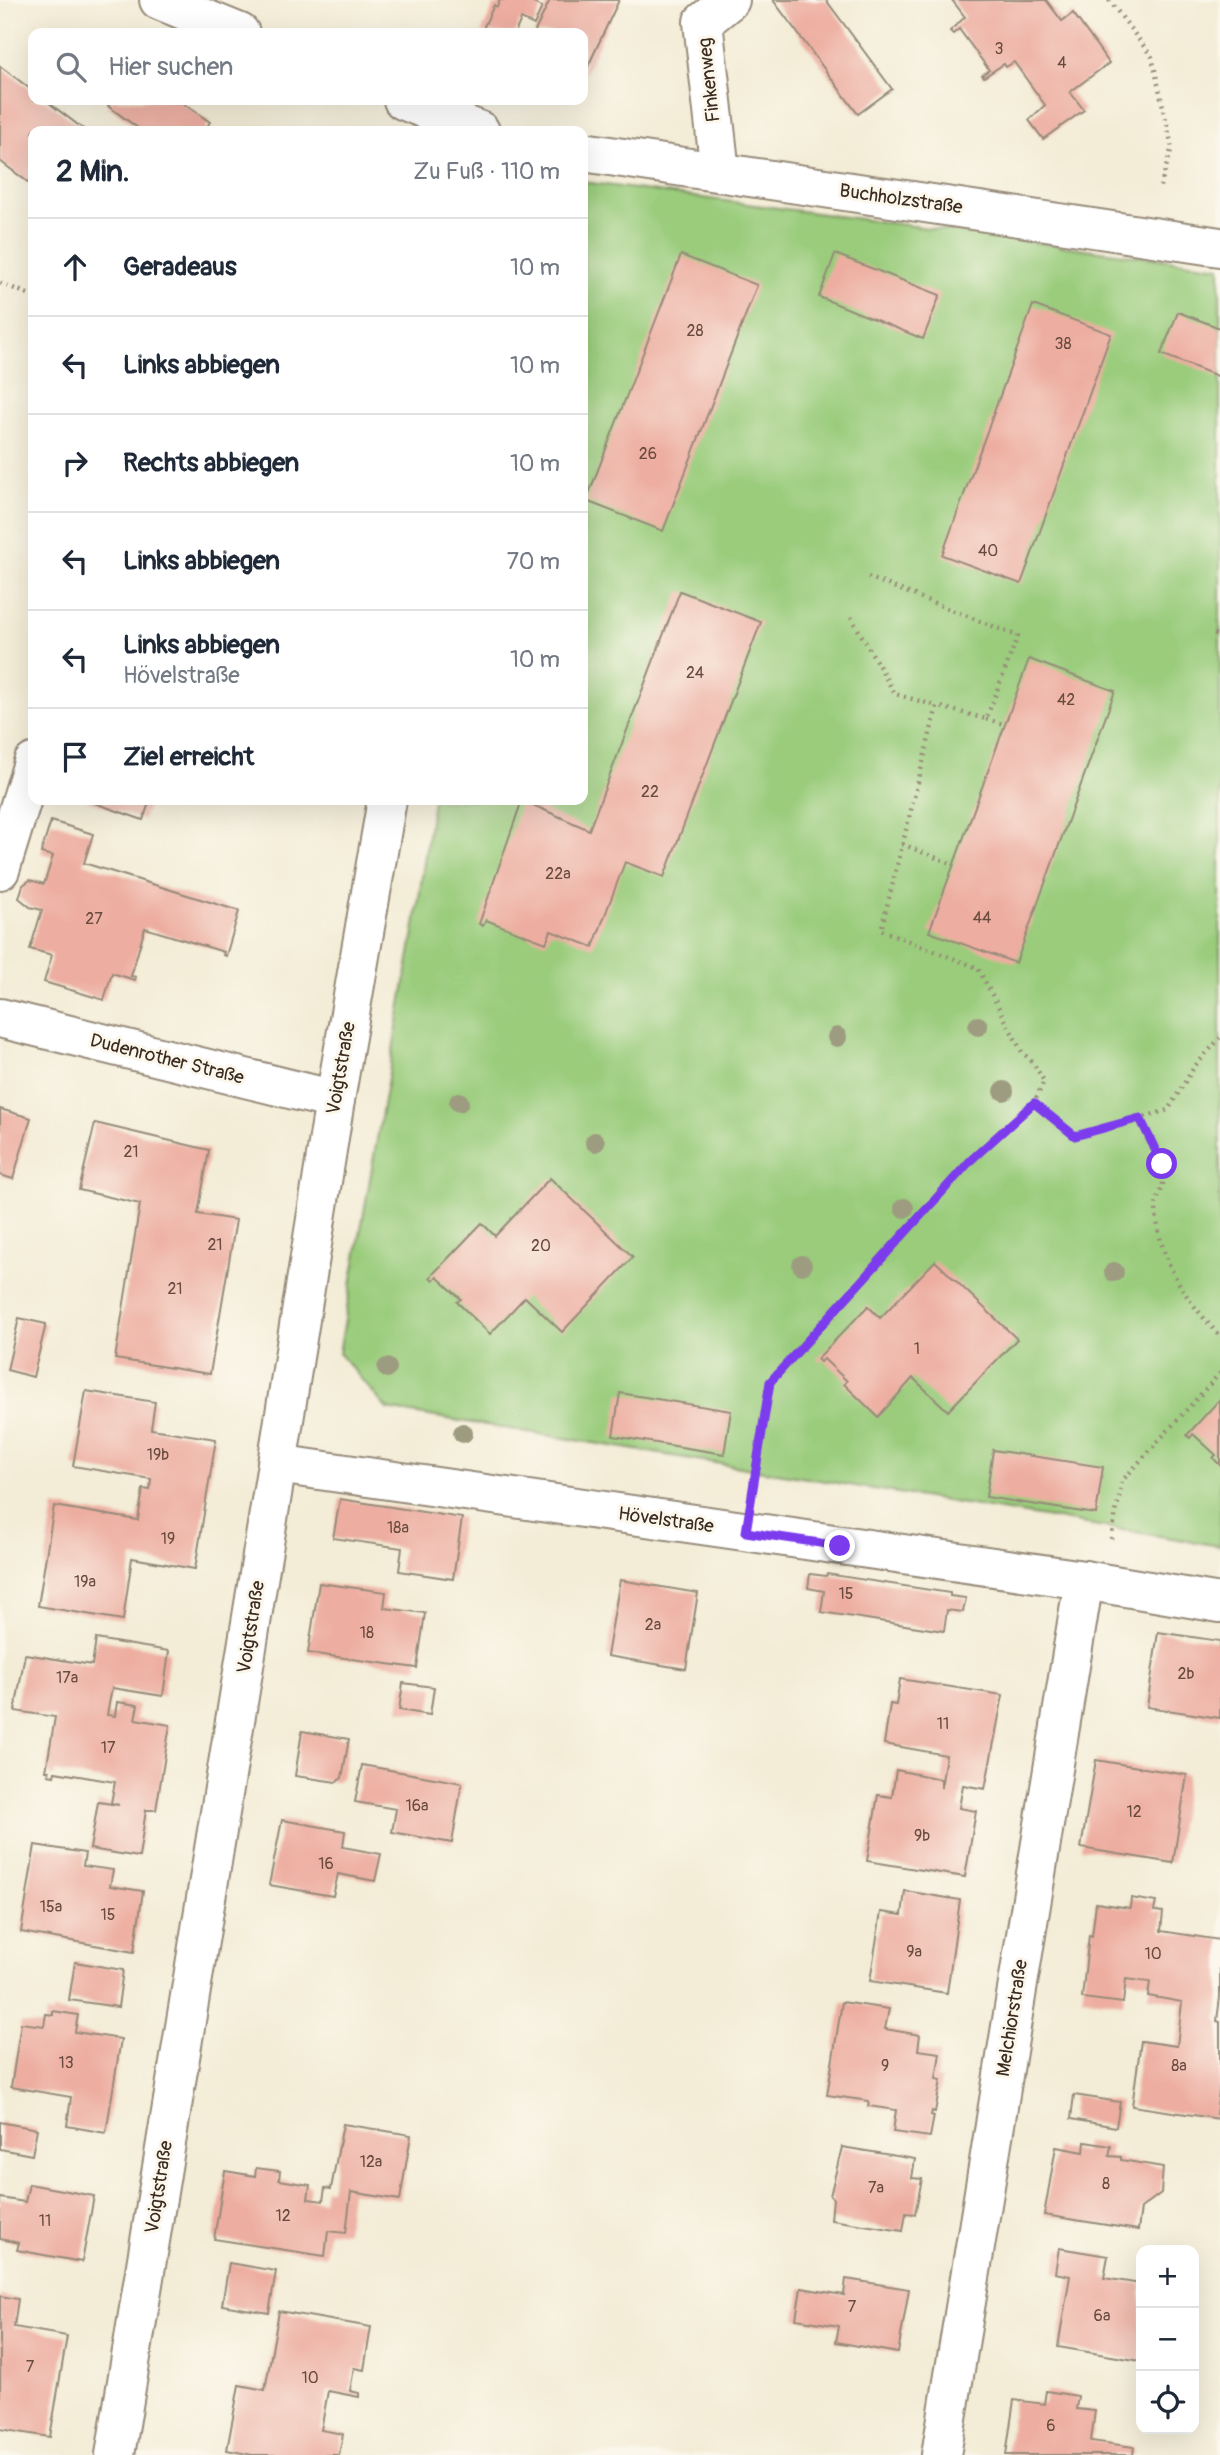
<!DOCTYPE html>
<html lang="de">
<meta charset="utf-8">
<style>
body{margin:0;font-family:Pangolin,sans-serif;background:#f6f6f7;color:#1f2937}
.controls{position:absolute;right:21px;bottom:21px;display:grid;overflow:hidden;border-radius:14px;box-shadow:0 7px 28px #0002}
.controls button{width:63px;height:63px;display:grid;place-items:center;padding:0;border:0;border-bottom:2px solid #e0e1e3;background:#fff;color:#1f2937;font:35px sans-serif}
.stop{position:absolute;width:21px;height:21px;margin:-16px;border:5px solid #7c3aed;border-radius:50%;background:#fff}
.stop.end{background:#7c3aed;border-color:#fff;box-shadow:0 2px 7px #0008}
.list{margin:0;padding:0;list-style:none}
h2{display:flex;justify-content:space-between;align-items:center;height:91px;margin:0;padding:0 28px;font-size:30px}
h2 small{font-size:23px;font-weight:400;color:#747a83}
.list li{display:grid;grid-template-columns:46px 1fr auto;gap:21px;align-items:center;box-sizing:border-box;height:98px;padding:0 28px;border-top:2px solid #e0e1e3}
.list b{display:block;font-size:26px;white-space:nowrap}
.list p{margin:0;font-size:23px;white-space:nowrap;color:#747a83}
.list em{font-size:23px;font-style:normal;color:#747a83}
.icon{flex:none;width:38px;height:38px;fill:none;stroke:currentColor;stroke-width:2;stroke-linecap:round;stroke-linejoin:round}
.map{position:relative;flex:none;width:1220px;height:2455px;overflow:hidden}
.search{position:absolute;background:#fff;box-shadow:0 7px 28px #0002;left:28px;top:28px;width:560px;height:77px;display:flex;align-items:center;gap:18px;box-sizing:border-box;padding:0 24px;border-radius:14px;color:#747a83;font-size:26px}
.panel{position:absolute;background:#fff;box-shadow:0 7px 28px #0002;left:28px;top:126px;width:560px;height:679px;border-radius:14px}
.map>svg:first-child{display:block}
</style>
<div class="map">
<svg width="1220" height="2455" viewBox="0 0 1220 2455">
<rect width="100%" height="100%" fill="#fbf7ec"/>
<filter id="ink" filterUnits="userSpaceOnUse"><feTurbulence type="fractalNoise" baseFrequency=".0143" numOctaves="2"/><feDisplacementMap in="SourceGraphic" scale="14" xChannelSelector="R" yChannelSelector="G"/><feConvolveMatrix kernelMatrix="1 2 1 2 8 2 1 2 1" color-interpolation-filters="sRGB"/></filter>
<filter id="wash" filterUnits="userSpaceOnUse"><feTurbulence type="fractalNoise" baseFrequency=".00686" numOctaves="4" result="noise"/><feDisplacementMap in="SourceGraphic" scale="28" xChannelSelector="R" yChannelSelector="G"/><feGaussianBlur stdDeviation="1.57" result="paint"/><feColorMatrix in="noise" values="0 0 0 0 0 0 0 0 0 0 0 0 0 0 0 0 0 1.4 0 .05"/><feComposite in="paint" operator="in"/></filter>
<g filter="url(#wash)">
<rect width="100%" height="100%" fill="#f3ecd6"/>
<polygon fill="#9acc7c" stroke="#6a7b4d" stroke-width="2" points="583,182 1220,267 1220,1546 387,1409 339,1353 415,926 433,800 583,800"/>
<g id="blocks">
<g fill="#edada0">
<polygon points="500,0 527,0 542,7 534,25 521,19 515,33 481,33 494,5 497,7"/>
<polygon points="550,0 619,0 583,77 583,33 534,33"/>
<polygon points="773,0 826,0 892,89 858,114"/>
<polygon points="952,0 1046,0 1062,21 1073,13 1109,63 1070,92 1084,110 1043,139 1029,120 1045,105 1014,62 1006,67 1004,64 984,77 982,75 989,70 959,29 953,34 950,31 965,17"/>
<polygon points="0,66 33,91 33,100 45,100 86,131 33,131 33,186 0,161"/>
<polygon points="113,100 178,100 210,122 204,131 142,131 108,106"/>
<polygon points="835,254 940,295 923,339 819,297"/>
<polygon points="681,255 757,285 663,531 586,501"/>
<polygon points="1033,305 1111,334 1021,584 942,555"/>
<polygon points="1178,312 1220,328 1220,377 1161,354"/>
<polygon points="680,591 761,622 664,877 625,862 593,947 551,931 546,943 486,920 483,926 479,924 522,800 589,830"/>
<polygon points="1029,659 1115,691 1016,963 929,932"/>
<polygon points="86,800 150,800 143,820"/>
<polygon points="51,821 93,834 84,863 239,911 226,956 223,955 224,952 145,928 131,976 136,977 135,980 112,973 104,1000 44,982 52,955 30,949 42,910 30,907 19,898 23,885 30,880 44,884 53,856 41,853"/>
<polygon points="0,1109 31,1118 13,1179 0,1175"/>
<polygon points="95,1123 209,1150 198,1214 236,1220 210,1374 115,1359 140,1204 79,1190"/>
<polygon points="550,1178 633,1257 562,1332 525,1297 490,1334 457,1302 461,1299 437,1277 433,1280 430,1277 482,1223 495,1236"/>
<polygon points="935,1261 1017,1339 948,1411 913,1378 878,1417 844,1384 847,1381 824,1359 820,1362 817,1359 868,1306 880,1318"/>
<polygon points="19,1318 46,1324 33,1377 7,1370"/>
<polygon points="86,1391 155,1402 151,1429 216,1439 195,1569 132,1558 123,1620 38,1606 54,1506 138,1520 143,1489 150,1490 151,1479 73,1466"/>
<polygon points="620,1393 731,1411 724,1454 613,1436"/>
<polygon points="1220,1399 1220,1465 1213,1458 1216,1455 1193,1434 1190,1438 1187,1435"/>
<polygon points="993,1450 1103,1467 1096,1514 986,1497"/>
<polygon points="340,1499 462,1518 453,1579 399,1571 402,1548 333,1538"/>
<polygon points="810,1574 826,1576 827,1574 950,1593 950,1596 966,1598 963,1612 947,1610 944,1631 821,1612 824,1591 808,1588"/>
<polygon points="620,1580 698,1593 686,1669 607,1656"/>
<polygon points="319,1583 386,1592 384,1608 425,1613 417,1668 308,1653"/>
<polygon points="1158,1632 1220,1641 1220,1718 1147,1707"/>
<polygon points="96,1639 169,1651 163,1696 112,1688 107,1715 115,1716 117,1702 138,1705 135,1719 170,1725 156,1810 146,1810 139,1857 90,1849 98,1802 119,1805 111,1803 115,1782 55,1772 54,1776 48,1775 49,1771 46,1771 55,1717 15,1711 25,1654 92,1665"/>
<polygon points="900,1679 1003,1695 985,1789 963,1785 959,1808 976,1811 965,1877 867,1861 878,1795 892,1797 896,1770 941,1779 941,1788 946,1755 884,1744 890,1704 896,1705"/>
<polygon points="403,1683 434,1687 430,1715 399,1710"/>
<polygon points="302,1731 349,1739 342,1778 336,1782 295,1776"/>
<polygon points="1096,1760 1187,1775 1173,1863 1081,1848"/>
<polygon points="362,1765 462,1783 452,1843 392,1832 396,1809 355,1802"/>
<polygon points="282,1820 345,1831 343,1847 381,1854 375,1881 338,1874 333,1896 269,1885"/>
<polygon points="35,1845 85,1853 83,1866 113,1870 110,1886 143,1891 134,1952 21,1932"/>
<polygon points="905,1891 960,1900 947,1993 870,1981 881,1912 902,1915"/>
<polygon points="1131,1898 1156,1902 1154,1911 1163,1912 1161,1931 1220,1940 1220,1997 1217,2021 1220,2022 1220,2083 1216,2114 1220,2114 1220,2119 1132,2106 1141,2041 1177,2046 1182,2002 1148,1996 1150,1982 1126,1979 1123,2003 1082,1998 1089,1935 1092,1936 1096,1903 1130,1908"/>
<polygon points="75,1962 123,1970 118,2007 69,2000"/>
<polygon points="842,2002 889,2009 885,2029 920,2035 918,2050 940,2053 936,2079 941,2080 935,2112 932,2111 931,2115 934,2116 930,2137 893,2132 896,2110 868,2106 869,2101 827,2095"/>
<polygon points="53,2011 78,2015 75,2032 121,2039 106,2133 67,2126 71,2097 11,2087 21,2023 44,2026 46,2014 53,2015"/>
<polygon points="1074,2095 1120,2102 1116,2127 1071,2119"/>
<polygon points="0,2122 37,2129 32,2155 0,2149"/>
<polygon points="343,2124 411,2135 400,2200 351,2192 346,2233 328,2231 325,2256 214,2239 225,2171 255,2176 256,2168 280,2171 279,2180 310,2185 308,2199 323,2201 325,2188 331,2189"/>
<polygon points="1085,2142 1111,2146 1109,2156 1121,2157 1121,2160 1163,2167 1161,2193 1141,2208 1138,2230 1044,2215 1056,2147 1084,2152"/>
<polygon points="842,2147 915,2159 912,2178 922,2179 915,2214 906,2213 903,2231 831,2220 833,2198 830,2196"/>
<polygon points="29,2184 94,2196 82,2262 17,2250 19,2243 0,2239 0,2198 25,2202"/>
<polygon points="1059,2248 1108,2256 1104,2278 1141,2284 1141,2361 1058,2347 1070,2276 1055,2273"/>
<polygon points="229,2263 276,2271 269,2313 222,2305"/>
<polygon points="846,2279 909,2289 898,2353 836,2342 839,2326 796,2319 801,2288 844,2295"/>
<polygon points="0,2296 18,2299 14,2327 67,2336 50,2437 0,2429"/>
<polygon points="279,2311 371,2327 364,2370 354,2368 350,2391 359,2393 359,2397 328,2391 321,2430 343,2434 339,2455 252,2455 227,2450 239,2385 265,2390"/>
<polygon points="1046,2391 1078,2396 1076,2409 1095,2411 1091,2441 1134,2447 1133,2455 1006,2455 1014,2400 1044,2404"/>
</g>
</g>
</g>
<g filter="url(#ink)">
<use href="#blocks" fill-opacity="0" stroke="#978b7a" stroke-width="2"/>
<g fill="none" stroke-linecap="round" stroke-linejoin="round">
<defs>
<g id="minor">
<polyline points="159,0 240,33"/>
<polyline points="403,100 480,131"/>
<polyline points="583,152 1220,247"/>
<polyline points="720,172 703,22 730,0"/>
<polyline points="0,870 33,763"/>
<polyline points="0,1018 335,1100"/>
<polyline points="277,1464 1084,1580 1220,1603"/>
<polyline points="115,2455 277,1464 335,1100 387,800"/>
<polyline points="941,2455 1084,1580"/>
</g>
</defs>
<use href="#minor" stroke="#978b7a" stroke-width="42"/>
<g stroke="#978b7a" stroke-width="4.5" stroke-dasharray="2 5" stroke-linecap="butt">
<polyline points="1109,0 1152,57 1172,147 1159,191"/>
<polyline points="0,283 33,296"/>
<polyline points="868,577 1018,636 986,719 937,706"/>
<polyline points="851,617 895,694 937,706 881,930 978,968 1022,1052 1033,1063 1044,1081 1034,1103 1075,1137 1168,1110 1194,1067 1220,1038"/>
<polyline points="1214,634 1220,636"/>
<polyline points="986,719 1006,725"/>
<polyline points="902,844 954,865"/>
<path d="M1140,1118C1150,1137 1166,1160 1163,1183C1162,1192 1155,1199 1156,1209C1159,1261 1185,1299 1220,1336"/>
<polyline points="754,1486 770,1382 971,1159 1034,1103"/>
<polyline points="1111,1539 1122,1481 1220,1373"/>
</g>
<use href="#minor" stroke="#fff" stroke-width="38"/>
</g>
<g fill="#9e9c80">
<circle cx="978" cy="1026" r="10"/>
<circle cx="837" cy="1037" r="10"/>
<circle cx="1004" cy="1091" r="10"/>
<circle cx="459" cy="1102" r="10"/>
<circle cx="595" cy="1142" r="10"/>
<circle cx="904" cy="1208" r="10"/>
<circle cx="802" cy="1265" r="10"/>
<circle cx="1114" cy="1272" r="10"/>
<circle cx="387" cy="1368" r="10"/>
<circle cx="463" cy="1433" r="10"/>
</g>
</g>
<g fill="none" stroke-linecap="round" stroke-linejoin="round" filter="url(#ink)">
<polyline stroke="#7c3aed" stroke-width="9" points="840,1546 746,1532 770,1382 971,1160 1034,1103 1075,1136 1140,1118 1162,1164"/>
</g>
<g text-anchor="middle" dominant-baseline="central" stroke-width="6" stroke-linejoin="round" paint-order="stroke">
<g font-size="16" fill="#684b3e">
<text x="999" y="49">3</text>
<text x="1062" y="63">4</text>
<text x="695" y="331">28</text>
<text x="1063" y="344">38</text>
<text x="648" y="454">26</text>
<text x="988" y="551">40</text>
<text x="695" y="673">24</text>
<text x="1066" y="700">42</text>
<text x="650" y="792">22</text>
<text x="558" y="874">22a</text>
<text x="982" y="918">44</text>
<text x="94" y="919">27</text>
<text x="131" y="1152">21</text>
<text x="215" y="1245">21</text>
<text x="541" y="1246">20</text>
<text x="175" y="1289">21</text>
<text x="917" y="1349">1</text>
<text x="158" y="1455">19b</text>
<text x="398" y="1528">18a</text>
<text x="168" y="1539">19</text>
<text x="85" y="1582">19a</text>
<text x="846" y="1594">15</text>
<text x="653" y="1625">2a</text>
<text x="367" y="1633">18</text>
<text x="1186" y="1674">2b</text>
<text x="67" y="1678">17a</text>
<text x="943" y="1724">11</text>
<text x="108" y="1748">17</text>
<text x="417" y="1806">16a</text>
<text x="1134" y="1812">12</text>
<text x="922" y="1836">9b</text>
<text x="326" y="1864">16</text>
<text x="51" y="1907">15a</text>
<text x="108" y="1915">15</text>
<text x="914" y="1952">9a</text>
<text x="1153" y="1954">10</text>
<text x="66" y="2063">13</text>
<text x="885" y="2066">9</text>
<text x="1179" y="2066">8a</text>
<text x="371" y="2162">12a</text>
<text x="1106" y="2184">8</text>
<text x="876" y="2188">7a</text>
<text x="283" y="2216">12</text>
<text x="45" y="2221">11</text>
<text x="852" y="2307">7</text>
<text x="1102" y="2316">6a</text>
<text x="30" y="2367">7</text>
<text x="310" y="2378">10</text>
<text x="1051" y="2426">6</text>
</g>
<g font-size="19" fill="#3b2a1e" stroke="#fbf7ec">
<text transform="translate(709 80) rotate(-96)">Finkenweg</text>
<text transform="translate(901 199) rotate(8)">Buchholzstraße</text>
<text transform="translate(167 1059) rotate(14)">Dudenrother Straße</text>
<text transform="translate(341 1068) rotate(-80)">Voigtstraße</text>
<text transform="translate(666 1520) rotate(8)">Hövelstraße</text>
<text transform="translate(251 1627) rotate(-81)">Voigtstraße</text>
<text transform="translate(1012 2018) rotate(-81)">Melchiorstraße</text>
<text transform="translate(159 2187) rotate(-81)">Voigtstraße</text>
</g>
</g>
</svg>
<div class="controls">
<button>+</button>
<button>−</button>
<button><svg class="icon" aria-label="locate" viewBox="0 0 24 24"><circle cx="12" cy="12" r="6"/><path d="M12 2v4M12 18v4M2 12h4M18 12h4"/></svg></button>
</div>
<div class="stop" style="left:1162px;top:1164px"></div>
<div class="stop end" style="left:840px;top:1546px"></div>
<div class="search"><svg class="icon" aria-label="search" viewBox="0 0 24 24"><circle cx="10" cy="10" r="6"/><path d="M15 15l6 6"/></svg>Hier suchen</div>
<section class="panel">
<h2>2 Min.<small>Zu Fuß · 110 m</small></h2>
<ul class="list">
<li><svg class="icon" aria-label="ahead" viewBox="0 0 24 24"><path d="M12 20V5M6 11l6-6 6 6"/></svg><div><b>Geradeaus</b></div><em>10 m</em></li>
<li><svg class="icon" aria-label="left" viewBox="0 0 24 24"><path d="M17 20v-9H6M10 6l-5 5 5 5"/></svg><div><b>Links abbiegen</b></div><em>10 m</em></li>
<li><svg class="icon" aria-label="right" viewBox="0 0 24 24"><path d="M7 20v-9h11M14 6l5 5-5 5"/></svg><div><b>Rechts abbiegen</b></div><em>10 m</em></li>
<li><svg class="icon" aria-label="left" viewBox="0 0 24 24"><path d="M17 20v-9H6M10 6l-5 5 5 5"/></svg><div><b>Links abbiegen</b></div><em>70 m</em></li>
<li><svg class="icon" aria-label="left" viewBox="0 0 24 24"><path d="M17 20v-9H6M10 6l-5 5 5 5"/></svg><div><b>Links abbiegen</b><p>Hövelstraße</p></div><em>10 m</em></li>
<li><svg class="icon" aria-label="arrive" viewBox="0 0 24 24"><path d="M6 21V4h12l-3 4 3 4H6"/></svg><div><b>Ziel erreicht</b></div></li>
</ul>
</section>
</div>
